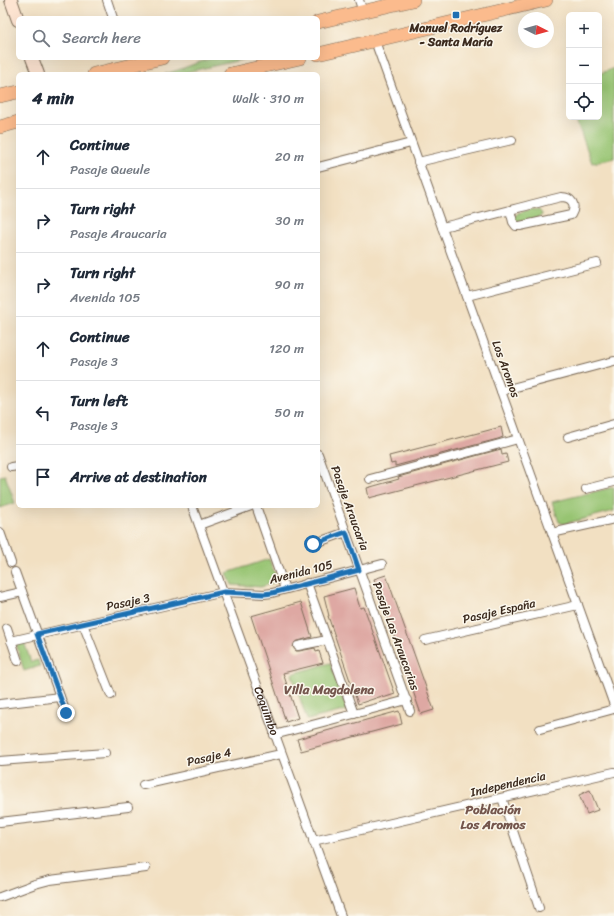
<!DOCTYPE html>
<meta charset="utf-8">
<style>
body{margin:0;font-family:Sriracha,sans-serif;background:#f2f2f3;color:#1f2937}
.controls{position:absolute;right:12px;top:12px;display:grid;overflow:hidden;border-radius:6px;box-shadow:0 4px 16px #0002}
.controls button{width:36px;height:36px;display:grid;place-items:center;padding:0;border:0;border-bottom:1px solid #e0e1e3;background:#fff;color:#1f2937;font:20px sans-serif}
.compass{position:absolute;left:518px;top:12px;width:36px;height:36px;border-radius:50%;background:#fff;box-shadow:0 4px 16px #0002;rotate:96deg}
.stop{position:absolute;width:12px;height:12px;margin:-9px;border:3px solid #1f6fb2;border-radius:50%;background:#fff}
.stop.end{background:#1f6fb2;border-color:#fff;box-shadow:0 1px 4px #0008}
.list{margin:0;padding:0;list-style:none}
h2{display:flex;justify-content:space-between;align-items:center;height:52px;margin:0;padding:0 16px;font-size:17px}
h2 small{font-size:13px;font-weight:400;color:#747a83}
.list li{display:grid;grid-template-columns:26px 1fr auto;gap:12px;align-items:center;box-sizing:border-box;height:64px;padding:0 16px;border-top:1px solid #e0e1e3}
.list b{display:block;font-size:15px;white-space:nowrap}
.list p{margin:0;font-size:13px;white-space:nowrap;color:#747a83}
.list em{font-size:13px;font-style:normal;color:#747a83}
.icon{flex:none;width:22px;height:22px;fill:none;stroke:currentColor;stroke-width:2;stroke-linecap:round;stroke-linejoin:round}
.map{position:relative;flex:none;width:614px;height:916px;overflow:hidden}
.search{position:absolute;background:#fff;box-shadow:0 4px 16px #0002;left:16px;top:16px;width:304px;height:44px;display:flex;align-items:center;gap:10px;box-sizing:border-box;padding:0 14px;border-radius:6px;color:#747a83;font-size:15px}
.panel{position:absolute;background:#fff;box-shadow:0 4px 16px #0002;left:16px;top:72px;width:304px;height:436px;border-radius:6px}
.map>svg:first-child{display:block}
</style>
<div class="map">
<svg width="614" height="916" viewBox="0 0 614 916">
<rect width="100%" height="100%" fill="#fbf7ec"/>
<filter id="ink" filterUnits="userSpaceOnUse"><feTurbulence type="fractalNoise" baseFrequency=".025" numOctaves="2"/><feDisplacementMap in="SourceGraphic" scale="8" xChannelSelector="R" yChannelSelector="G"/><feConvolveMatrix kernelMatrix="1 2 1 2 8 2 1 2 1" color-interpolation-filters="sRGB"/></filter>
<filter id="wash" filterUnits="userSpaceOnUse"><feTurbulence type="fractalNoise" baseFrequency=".012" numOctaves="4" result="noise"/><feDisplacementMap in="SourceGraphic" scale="16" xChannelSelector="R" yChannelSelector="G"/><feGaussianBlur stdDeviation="0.9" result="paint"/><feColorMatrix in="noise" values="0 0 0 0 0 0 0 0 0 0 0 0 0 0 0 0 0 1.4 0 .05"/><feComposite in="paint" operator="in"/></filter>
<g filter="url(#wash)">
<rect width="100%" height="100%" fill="#f2e0c2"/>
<g fill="#97c472" stroke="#697748">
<path d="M213,58H249L178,74H165C181,70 197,62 213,58Z"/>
<polygon points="614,68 614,158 592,163 575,117 599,117 599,74"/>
<path d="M531,209L539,210L542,214V215C536,220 522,223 516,220L515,216L518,213Z"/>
<polygon points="5,475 15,503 0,508 0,476"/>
<polygon points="614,487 614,511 564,524 559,522 552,502"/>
<polygon points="269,559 278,581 261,587 232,585 227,573"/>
<polygon points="24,642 31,662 38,660 40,666 24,671 16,643"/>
<polygon points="330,663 347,710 307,720 292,674"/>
</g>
<g id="blocks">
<g fill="#dea8a3">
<polygon points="501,427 503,437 498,439 395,466 395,463 391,464 389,456"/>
<polygon points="501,449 502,455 506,454 508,462 369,498 367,488 399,479 398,477"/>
<polygon points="386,575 434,710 421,714 374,579"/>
<polygon points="354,588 360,608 364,607 395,694 383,698 382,696 358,704 328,616 329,616 324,596"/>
<polygon points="301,602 312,637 295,642 293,647 296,651 299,651 315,648 316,652 319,651 323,663 283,673 298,718 286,722 251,616"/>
<polygon points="399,711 402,724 301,751 297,739"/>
<polygon points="590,790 598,810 587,814 579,795"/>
</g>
</g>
</g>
<g filter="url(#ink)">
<use href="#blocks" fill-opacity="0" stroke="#7b6a57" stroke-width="1"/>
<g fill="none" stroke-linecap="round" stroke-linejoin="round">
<defs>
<g id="street">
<polyline points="107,0 113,18"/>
<polyline points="359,0 363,12"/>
<polyline points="375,41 614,705"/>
<polyline points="418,162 512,140"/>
<polyline points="318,167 411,143"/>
<path d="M442,227C482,218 521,207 561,197C572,197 577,205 571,215L520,226H516L513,222L510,210"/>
<polyline points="467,296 597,263"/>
<polyline points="501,391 614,361"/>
<polyline points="568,437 614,424"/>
<polyline points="318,454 410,711"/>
<polyline points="11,467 18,466"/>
<polyline points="370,479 518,439"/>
<polyline points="586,489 614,482"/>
<path id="s1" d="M192,506L341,916"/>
<polyline points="256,506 285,589"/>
<polyline points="199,525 251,506"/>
<polyline points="0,532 11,563"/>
<polyline points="552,533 614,519"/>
<polyline points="313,544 346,532"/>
<polyline points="15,572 66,713"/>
<polyline points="307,583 354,714"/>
<polyline points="0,597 22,592"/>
<polyline points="83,624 111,695"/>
<polyline points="7,628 18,661"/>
<polyline points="425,640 578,605"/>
<polyline points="11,641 224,592 264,594 272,593 382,564"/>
<polyline points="298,646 327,640"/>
<polyline points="0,704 60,697"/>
<polyline points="540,729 614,709"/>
<polyline points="274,735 407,700"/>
<polyline points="0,761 105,753"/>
<polyline points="143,785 281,754"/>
<polyline points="502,798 539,908"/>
<polyline points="0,822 128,807"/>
<polyline points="313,841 614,772"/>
<polyline points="0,897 35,884 50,880 146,868"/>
</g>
<g id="secondary">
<polyline points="11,0 18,20"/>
<polyline points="32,58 38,74"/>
</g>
<g id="primary">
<polyline points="318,22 413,0"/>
<polyline points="318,54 546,0"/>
<polyline points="94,74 162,58"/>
<polyline points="230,74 300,58"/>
<polyline points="0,96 18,92"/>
<polyline points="0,127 18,122"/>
</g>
</defs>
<use href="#street" stroke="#7b6a57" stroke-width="10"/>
<use href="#secondary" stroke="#7b6a57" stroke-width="14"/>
<use href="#primary" stroke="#7b6a57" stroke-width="14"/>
<use href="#street" stroke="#fff" stroke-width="8"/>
<use href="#secondary" stroke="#fde4d1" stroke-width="12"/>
<use href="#primary" stroke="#fbbb8d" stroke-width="13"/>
</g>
</g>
<g fill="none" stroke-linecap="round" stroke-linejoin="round" filter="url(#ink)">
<polyline stroke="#1f6fb2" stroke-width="5" points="66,713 37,634 224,592 264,594 272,593 359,570 346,532 313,544"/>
</g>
<rect fill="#1f6fb2" stroke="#fbf7ec" stroke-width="1.5" x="452" y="11" width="8" height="8" rx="2"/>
<g text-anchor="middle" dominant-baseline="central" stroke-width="3" stroke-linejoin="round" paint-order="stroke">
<g font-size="12" font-weight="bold" fill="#3b2a1e" stroke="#fbf7ec">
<text x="456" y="28">Manuel Rodríguez<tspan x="456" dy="14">- Santa María</tspan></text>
</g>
<g font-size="12" fill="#3b2a1e" stroke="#fbf7ec">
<text transform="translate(506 369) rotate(70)">Los Aromos</text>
<text transform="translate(350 508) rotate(70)">Pasaje Araucaria</text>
<text transform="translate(301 572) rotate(-14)">Avenida 105</text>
<text transform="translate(128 602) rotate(-12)">Pasaje 3</text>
<text transform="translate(499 611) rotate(-13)">Pasaje España</text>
<text transform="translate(396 636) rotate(70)">Pasaje Las Araucarias</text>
<text stroke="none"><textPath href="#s1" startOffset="218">Coquimbo</textPath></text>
<text transform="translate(209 757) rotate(-13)">Pasaje 4</text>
<text transform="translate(508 784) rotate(-13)">Independencia</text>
</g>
<g font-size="13" font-weight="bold" fill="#74564d" stroke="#fbf7ec">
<text x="329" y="689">Villa Magdalena</text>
<text x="493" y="809">Población<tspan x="493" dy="15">Los Aromos</tspan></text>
</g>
</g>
</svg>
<div class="controls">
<button>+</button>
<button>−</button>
<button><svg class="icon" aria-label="locate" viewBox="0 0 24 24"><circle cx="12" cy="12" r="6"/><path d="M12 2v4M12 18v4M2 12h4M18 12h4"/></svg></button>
</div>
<svg class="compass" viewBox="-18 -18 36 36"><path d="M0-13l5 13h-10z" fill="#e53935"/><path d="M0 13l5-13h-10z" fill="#747a83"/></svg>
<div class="stop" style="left:313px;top:544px"></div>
<div class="stop end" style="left:66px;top:713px"></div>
<div class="search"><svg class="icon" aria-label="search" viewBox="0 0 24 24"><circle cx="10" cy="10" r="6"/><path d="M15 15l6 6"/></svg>Search here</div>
<section class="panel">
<h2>4 min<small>Walk · 310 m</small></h2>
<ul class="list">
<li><svg class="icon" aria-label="ahead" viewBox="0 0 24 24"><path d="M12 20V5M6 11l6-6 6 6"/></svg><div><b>Continue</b><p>Pasaje Queule</p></div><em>20 m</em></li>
<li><svg class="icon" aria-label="right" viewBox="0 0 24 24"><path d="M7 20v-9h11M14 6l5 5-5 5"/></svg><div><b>Turn right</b><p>Pasaje Araucaria</p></div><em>30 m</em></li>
<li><svg class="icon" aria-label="right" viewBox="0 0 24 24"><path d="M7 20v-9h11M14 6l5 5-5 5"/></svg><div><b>Turn right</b><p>Avenida 105</p></div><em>90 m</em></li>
<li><svg class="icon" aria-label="ahead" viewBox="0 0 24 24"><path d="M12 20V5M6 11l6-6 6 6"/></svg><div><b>Continue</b><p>Pasaje 3</p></div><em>120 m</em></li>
<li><svg class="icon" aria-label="left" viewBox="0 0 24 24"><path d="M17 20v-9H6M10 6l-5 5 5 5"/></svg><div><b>Turn left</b><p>Pasaje 3</p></div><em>50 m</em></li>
<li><svg class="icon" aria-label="arrive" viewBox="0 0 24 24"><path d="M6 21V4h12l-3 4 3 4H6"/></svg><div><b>Arrive at destination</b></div></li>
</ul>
</section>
</div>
